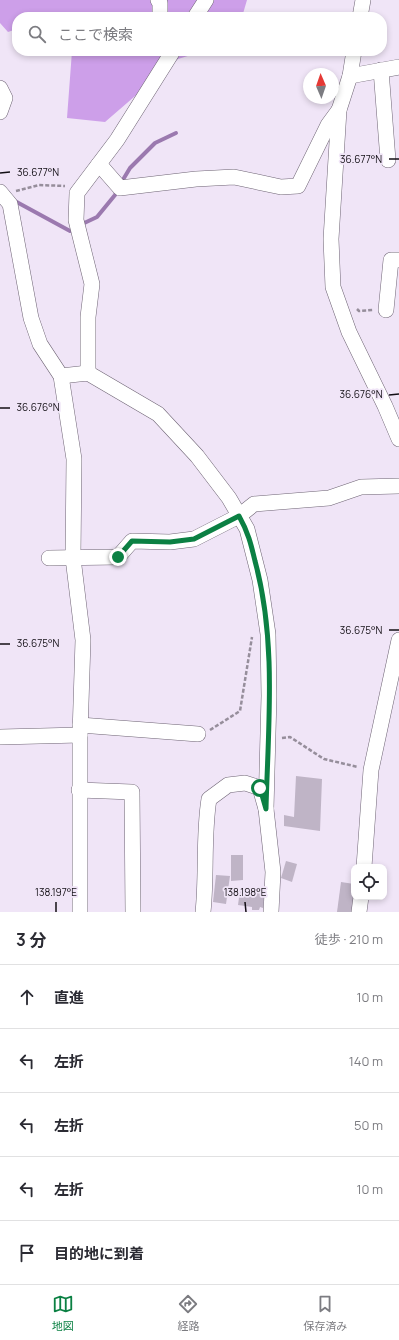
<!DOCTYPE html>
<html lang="ja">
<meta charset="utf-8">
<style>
body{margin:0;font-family:Manrope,"Noto Sans JP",sans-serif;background:#f2f2f3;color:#2b2b33}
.controls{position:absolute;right:12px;bottom:12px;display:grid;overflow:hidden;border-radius:8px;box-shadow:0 2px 6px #0003}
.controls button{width:36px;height:36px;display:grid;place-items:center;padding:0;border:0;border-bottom:1px solid #e1e1e2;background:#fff;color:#2b2b33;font:20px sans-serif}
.compass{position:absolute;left:303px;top:68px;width:36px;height:36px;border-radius:50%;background:#fff;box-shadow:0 2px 6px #0003;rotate:358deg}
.stop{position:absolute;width:12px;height:12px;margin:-9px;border:3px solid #0b8043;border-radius:50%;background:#fff}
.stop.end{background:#0b8043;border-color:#fff;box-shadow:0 1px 4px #0008}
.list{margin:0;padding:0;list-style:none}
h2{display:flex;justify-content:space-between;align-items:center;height:52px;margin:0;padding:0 16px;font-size:17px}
h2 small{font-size:13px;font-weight:400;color:#7c7c81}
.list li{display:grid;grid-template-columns:26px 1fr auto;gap:12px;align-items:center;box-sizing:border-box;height:64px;padding:0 16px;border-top:1px solid #e1e1e2}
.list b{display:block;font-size:15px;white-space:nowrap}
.list em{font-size:13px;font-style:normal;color:#7c7c81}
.icon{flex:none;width:22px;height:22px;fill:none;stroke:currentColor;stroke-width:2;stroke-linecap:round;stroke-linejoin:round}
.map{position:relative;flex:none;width:399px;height:912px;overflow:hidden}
.search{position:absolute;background:#fff;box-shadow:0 2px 6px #0003;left:12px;right:12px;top:12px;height:44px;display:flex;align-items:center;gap:10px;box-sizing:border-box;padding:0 14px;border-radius:16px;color:#7c7c81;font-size:15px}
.sheet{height:372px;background:#fff}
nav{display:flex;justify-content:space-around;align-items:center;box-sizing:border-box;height:56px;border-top:1px solid #e1e1e2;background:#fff;font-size:11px;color:#7c7c81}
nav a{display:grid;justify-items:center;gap:2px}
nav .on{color:#0b8043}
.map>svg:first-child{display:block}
</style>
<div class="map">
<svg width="399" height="912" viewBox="0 0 399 912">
<rect width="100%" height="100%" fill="#f0e5f7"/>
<g fill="#cd9fe9">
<polygon points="0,0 247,0 242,17 74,17 74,15 68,17 17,17 17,29 8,32 0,23"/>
<polygon points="72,51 204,51 178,59 105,122 67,118"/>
</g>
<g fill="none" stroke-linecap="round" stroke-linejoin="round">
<g stroke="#9b79af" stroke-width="4">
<polyline points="121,183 130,168 155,143 176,133"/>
<polyline points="13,200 70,231 74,229"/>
<polyline points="80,225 97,217 115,195 118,189"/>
</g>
</g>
<g fill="#bfb4c6">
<polygon points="296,776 322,779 320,831 284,826 284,815 294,817"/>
<polygon points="231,855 243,855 243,880 231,881"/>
<polygon points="286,861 297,864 292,882 281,878"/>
<polygon points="216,875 230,876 226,904 213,902"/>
<polygon points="341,882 354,884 355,912 337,912"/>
<polygon points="240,890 264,894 263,908 260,907 259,910 252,910 252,907 238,905"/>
</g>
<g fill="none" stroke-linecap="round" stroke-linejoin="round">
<defs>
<g id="minor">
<polyline points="158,0 160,3 160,17"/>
<polyline points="195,17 206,0"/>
<polyline points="360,17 363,0"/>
<polyline points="354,51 350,76 339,110 331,239 333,287 349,332 385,406 399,439"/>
<polyline points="381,70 388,160"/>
<polyline points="350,76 399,67"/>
<polyline points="0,88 5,98 0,112"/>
<polyline points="99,164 120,188 196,179 234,177 281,187 298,186 328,125 339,110"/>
<polyline points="0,192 10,204 31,318 40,344 61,376 74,459 73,558 83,640 80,735 0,737"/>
<polyline points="386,310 391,260 399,260"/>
<polyline points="88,373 88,317 92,284 76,220 77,193 117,140 173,51"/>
<polyline points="61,376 88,373 158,414 197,456 229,498 247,529 260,580 268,634 269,696 266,809"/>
<polyline points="49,558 118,557 132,541 170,542 194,539 239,516 254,504 329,498 361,487 399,486"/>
<polyline points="80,725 198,734"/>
<polyline points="79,790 132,792 133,912"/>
<polyline points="364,867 371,770 399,640"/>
<polyline points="80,912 80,735"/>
<path d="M203,912C207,875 203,836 209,799L228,785L245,783L260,788L266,809L273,872L271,912"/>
<polyline points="359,912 361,897"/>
</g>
</defs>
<use href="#minor" stroke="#6e6474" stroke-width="16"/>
<g stroke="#968e9b" stroke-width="2.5" stroke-dasharray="4 2" stroke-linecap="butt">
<polyline points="16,191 39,185 65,186"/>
<polyline points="357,309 359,311 373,310"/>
<polyline points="210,730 240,711 252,637"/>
<polyline points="282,738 290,737 324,759 358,767"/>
</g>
<use href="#minor" stroke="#fff" stroke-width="15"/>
</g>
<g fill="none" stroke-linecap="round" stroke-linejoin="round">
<path stroke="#0b8043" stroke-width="5" d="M118,557L132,541L170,542L194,539L239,516C248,532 251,544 255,561C277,642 268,727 266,809L260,788"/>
</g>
<path fill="none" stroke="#130f15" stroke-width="1.5" d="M389,159H399M0,173L10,172M389,395L399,394M0,408H10M389,630H399M0,644H10M56,902V912M245,902L246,912"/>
<g font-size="10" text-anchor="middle" fill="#130f15" stroke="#f0e5f7" stroke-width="3.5" stroke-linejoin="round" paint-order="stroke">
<text x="361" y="163">36.677°N</text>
<text x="38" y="176">36.677°N</text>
<text x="361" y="398">36.676°N</text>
<text x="38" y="411">36.676°N</text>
<text x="361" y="634">36.675°N</text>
<text x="38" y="647">36.675°N</text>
<text x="56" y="896">138.197°E</text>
<text x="245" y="896">138.198°E</text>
</g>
</svg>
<div class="controls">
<button><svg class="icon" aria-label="locate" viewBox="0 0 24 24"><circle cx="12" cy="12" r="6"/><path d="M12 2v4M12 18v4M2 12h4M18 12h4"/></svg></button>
</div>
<svg class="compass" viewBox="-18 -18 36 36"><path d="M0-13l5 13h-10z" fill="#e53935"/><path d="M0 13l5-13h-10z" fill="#7c7c81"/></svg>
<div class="stop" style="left:260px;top:788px"></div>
<div class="stop end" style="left:118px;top:557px"></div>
<div class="search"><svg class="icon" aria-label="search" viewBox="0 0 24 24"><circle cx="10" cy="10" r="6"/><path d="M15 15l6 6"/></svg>ここで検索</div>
</div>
<section class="sheet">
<h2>3 分<small>徒歩 · 210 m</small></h2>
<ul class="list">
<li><svg class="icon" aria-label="ahead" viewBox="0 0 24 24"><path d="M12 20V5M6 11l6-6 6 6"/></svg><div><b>直進</b></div><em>10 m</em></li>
<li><svg class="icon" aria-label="left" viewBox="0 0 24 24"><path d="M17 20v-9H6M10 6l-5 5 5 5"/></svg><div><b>左折</b></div><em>140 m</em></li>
<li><svg class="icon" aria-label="left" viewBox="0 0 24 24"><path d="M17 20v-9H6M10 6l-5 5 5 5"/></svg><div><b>左折</b></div><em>50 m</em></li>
<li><svg class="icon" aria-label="left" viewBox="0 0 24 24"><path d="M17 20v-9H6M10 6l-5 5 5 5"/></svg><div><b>左折</b></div><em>10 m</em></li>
<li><svg class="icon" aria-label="arrive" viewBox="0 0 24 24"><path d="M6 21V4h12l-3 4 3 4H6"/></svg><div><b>目的地に到着</b></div></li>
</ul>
</section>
<nav>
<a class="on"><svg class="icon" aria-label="map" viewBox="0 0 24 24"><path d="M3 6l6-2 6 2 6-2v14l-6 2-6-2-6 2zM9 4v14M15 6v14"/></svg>地図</a>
<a><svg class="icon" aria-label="directions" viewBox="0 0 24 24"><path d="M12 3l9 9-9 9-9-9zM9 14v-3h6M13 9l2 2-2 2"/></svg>経路</a>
<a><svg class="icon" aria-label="saved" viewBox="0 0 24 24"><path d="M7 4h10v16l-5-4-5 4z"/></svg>保存済み</a>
</nav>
